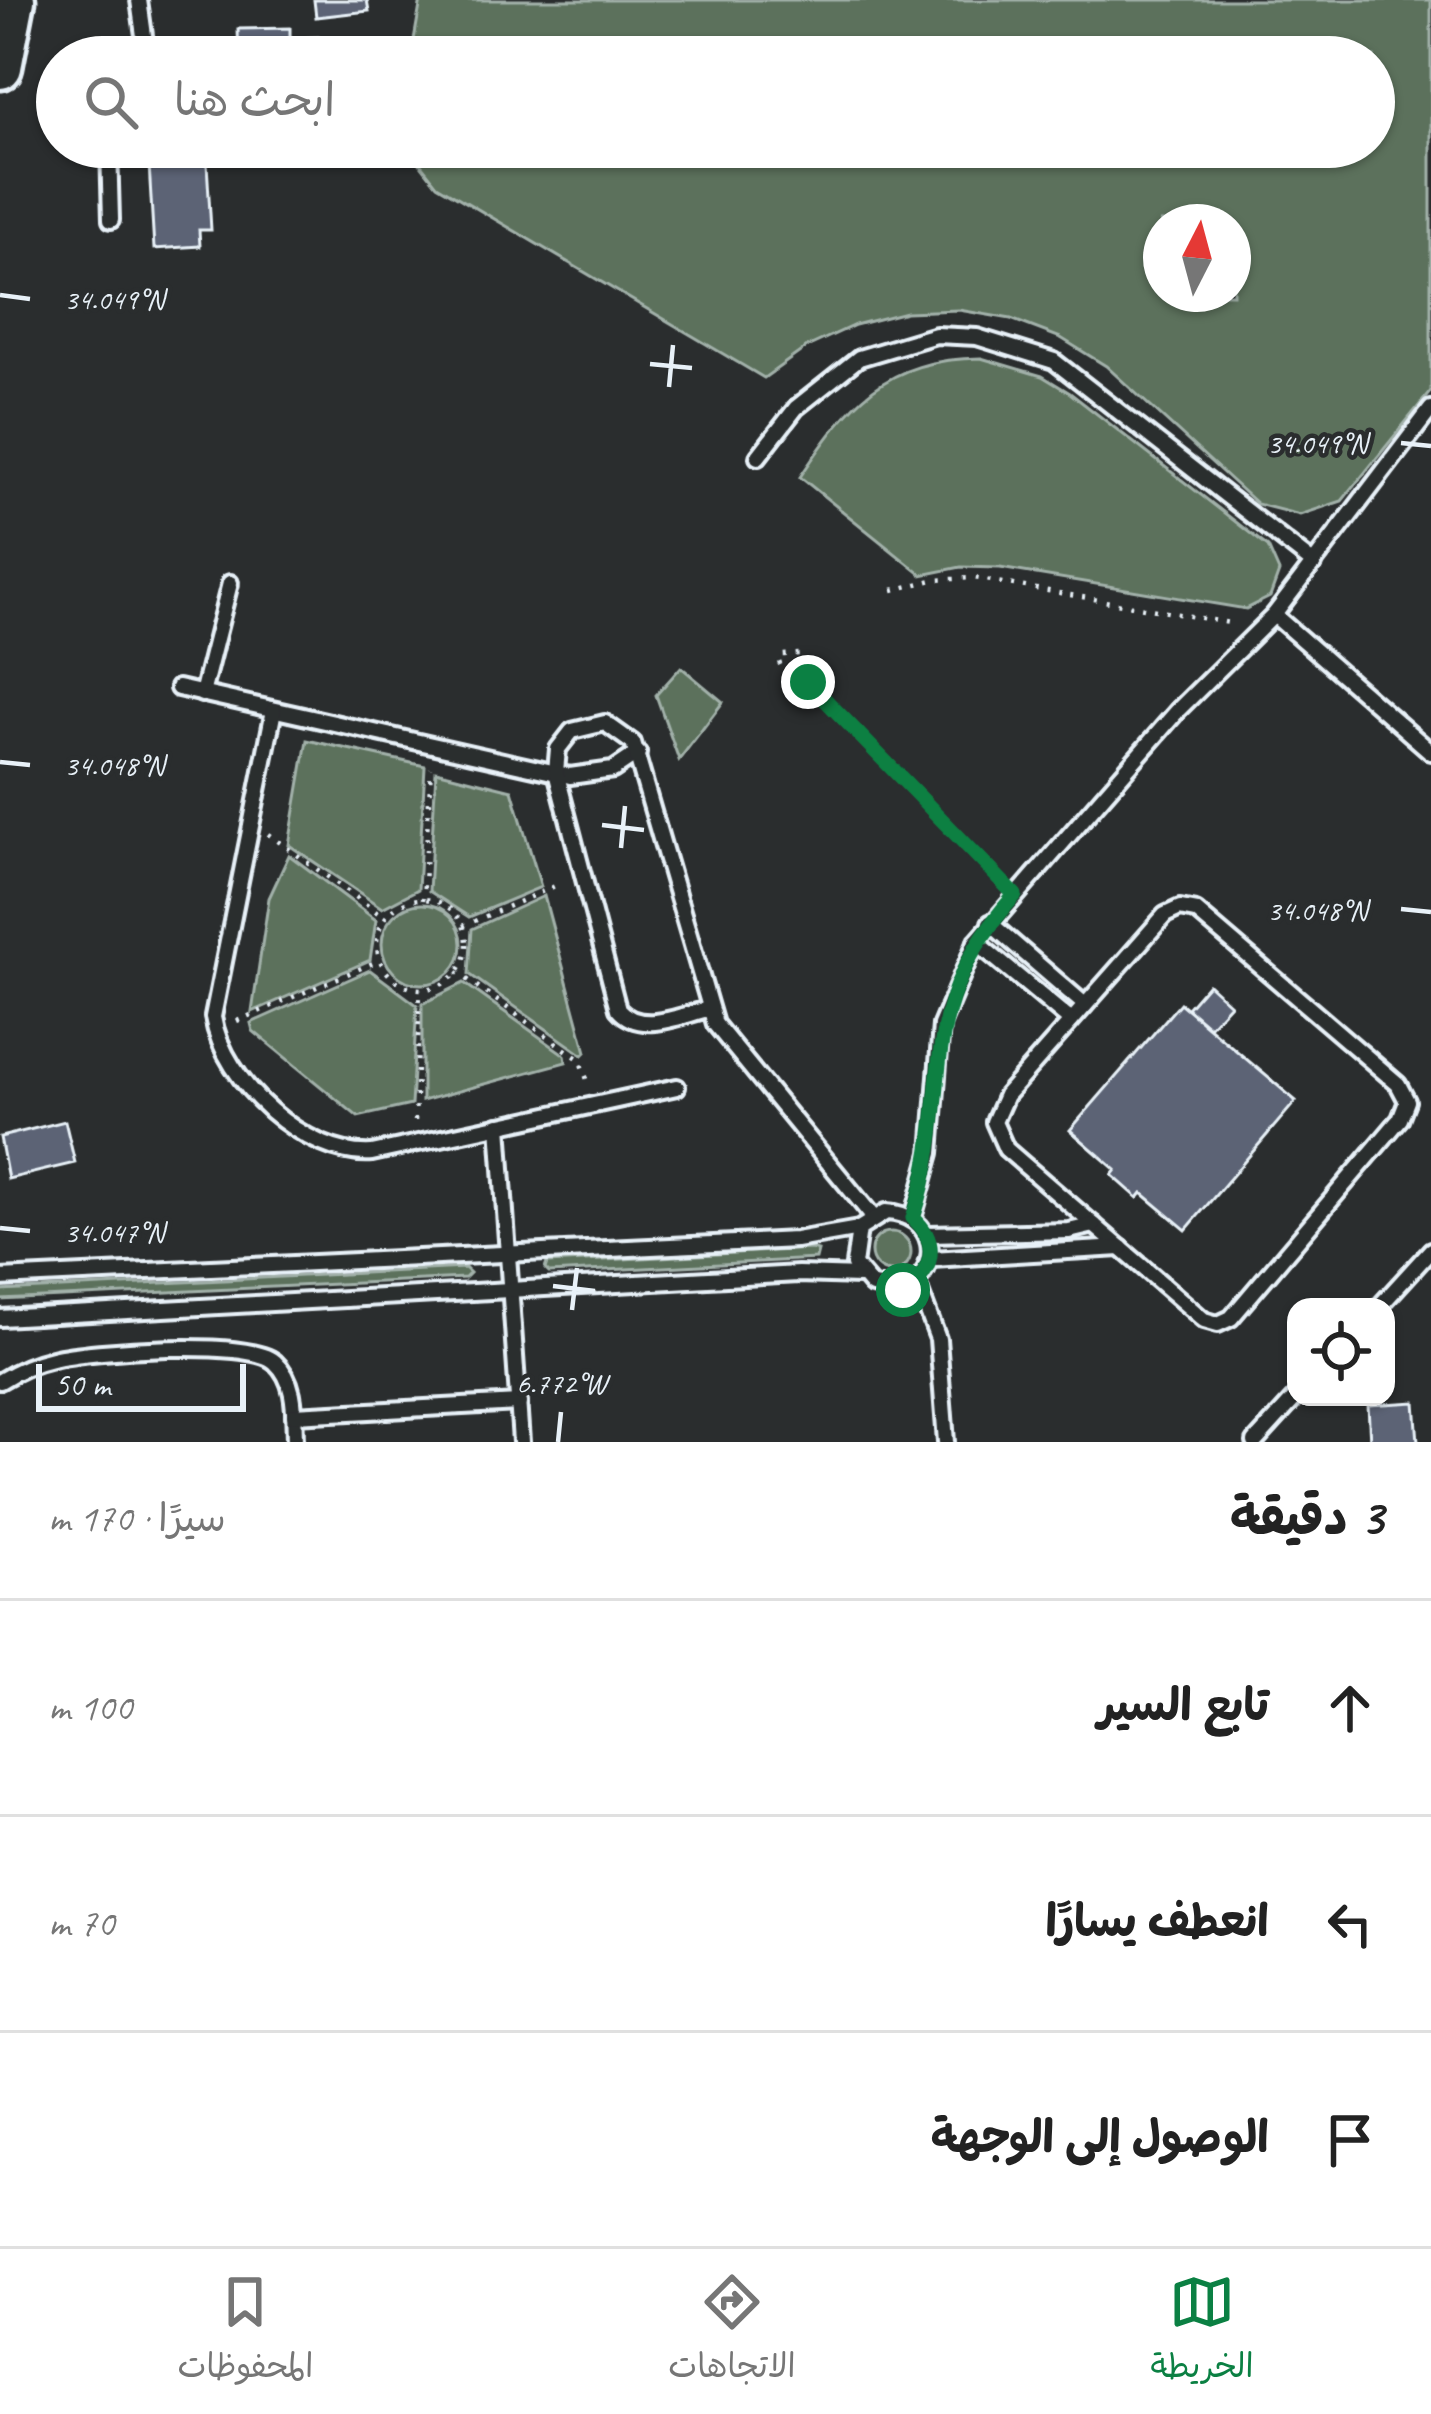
<!DOCTYPE html>
<html lang="ar">
<meta charset="utf-8">
<style>
body{margin:0;font-family:Caveat,"Playpen Sans Arabic",sans-serif;background:#f2f2f2;color:#222;direction:rtl}
.controls{position:absolute;right:36px;bottom:36px;display:grid;overflow:hidden;border-radius:24px;box-shadow:0 3px 9px #0004}
.controls button{width:108px;height:108px;display:grid;place-items:center;padding:0;border:0;border-bottom:3px solid #e0e0e0;background:#fff;color:#222;font:60px sans-serif}
.compass{position:absolute;left:1143px;top:204px;width:108px;height:108px;border-radius:50%;background:#fff;box-shadow:0 3px 9px #0004;rotate:6deg}
.scale{position:absolute;left:36px;bottom:30px;width:210px;box-sizing:border-box;padding-left:12px;border:6px solid #e8f1f8;border-top:0;font-size:33px;line-height:42px;white-space:nowrap;color:#e8f1f8;-webkit-text-stroke:9px #2a2d2e;paint-order:stroke}
.stop{position:absolute;width:36px;height:36px;margin:-27px;border:9px solid #0b8043;border-radius:50%;background:#fff}
.stop.end{background:#0b8043;border-color:#fff;box-shadow:0 3px 12px #0008}
.list{margin:0;padding:0;list-style:none}
h2{display:flex;justify-content:space-between;align-items:center;height:156px;margin:0;padding:0 48px;font-size:51px}
h2 small{font-size:39px;font-weight:400;color:#767676}
.list li{display:grid;grid-template-columns:78px 1fr auto;gap:36px;align-items:center;box-sizing:border-box;height:216px;padding:0 48px;border-top:3px solid #e0e0e0}
.list b{display:block;font-size:45px;white-space:nowrap}
.list em{font-size:39px;font-style:normal;color:#767676}
.icon{flex:none;width:66px;height:66px;fill:none;stroke:currentColor;stroke-width:2;stroke-linecap:round;stroke-linejoin:round}
.map{position:relative;flex:none;width:1431px;height:1442px;overflow:hidden;direction:ltr}
.search{position:absolute;background:#fff;box-shadow:0 3px 9px #0004;left:36px;right:36px;top:36px;height:132px;display:flex;align-items:center;gap:30px;box-sizing:border-box;padding:0 42px;border-radius:66px;color:#767676;font-size:45px}
.sheet{height:804px;background:#fff}
nav{display:flex;justify-content:space-around;align-items:center;box-sizing:border-box;height:168px;border-top:3px solid #e0e0e0;background:#fff;font-size:33px;color:#767676}
nav a{display:grid;justify-items:center;gap:6px}
nav .on{color:#0b8043}
.map>svg:first-child{display:block}
</style>
<div class="map">
<svg width="1431" height="1442" viewBox="0 0 1431 1442">
<rect width="100%" height="100%" fill="#2a2d2e"/>
<filter id="ink" filterUnits="userSpaceOnUse"><feTurbulence type="fractalNoise" baseFrequency=".00833" numOctaves="2"/><feDisplacementMap in="SourceGraphic" scale="24" xChannelSelector="R" yChannelSelector="G"/><feConvolveMatrix kernelMatrix="1 2 1 2 8 2 1 2 1" color-interpolation-filters="sRGB"/></filter>
<g filter="url(#ink)">
<g fill="#5b715c" stroke="#a2b1aa" stroke-width="3" fill-rule="evenodd">
<path d="M421,0H1431V391L1342,501L1300,515L1257,504L1106,366L1061,338L1011,319L959,310L906,312L855,325L807,347L764,378L437,185L407,147H1374V57H411ZM1161,222H1233V294H1161Z"/>
<path d="M981,358L1042,376L1070,393L1268,547L1279,572L1270,597L1246,609L1000,568L961,567L922,575L800,477C850,403 884,359 981,358Z"/>
<polygon points="681,667 723,702 679,760 656,695"/>
<polygon points="307,740 425,766 418,889 382,908 289,845"/>
<polygon points="436,771 512,790 541,887 469,917 429,891"/>
<polygon points="289,855 376,920 370,960 252,1012 269,898"/>
<polygon points="544,896 586,1052 583,1055 469,974 472,929"/>
<circle cx="422" cy="944" r="40"/>
<polygon points="370,970 417,1005 411,1105 358,1117 253,1031 251,1023"/>
<polygon points="464,983 565,1055 566,1062 422,1101 422,1004"/>
<circle cx="891" cy="1252" r="20"/>
<polygon points="811,1249 818,1251 816,1259 549,1273 545,1269 547,1263"/>
<polygon points="465,1268 470,1273 465,1278 0,1300 0,1291"/>
</g>
<g fill="#5c6475" stroke="#e8f1f8" stroke-width="3">
<polygon points="314,0 367,0 369,11 316,17"/>
<polygon points="290,28 290,38 318,37 319,57 239,57 238,29"/>
<polygon points="148,147 206,147 211,230 199,230 200,246 154,249"/>
<polygon points="270,147 304,147 304,159 270,160"/>
<polygon points="1208,984 1230,1004 1209,1027 1187,1008"/>
<polygon points="1180,1003 1296,1101 1186,1230 1142,1193 1138,1198 1112,1175 1116,1170 1070,1130"/>
<polygon points="65,1121 75,1163 8,1179 0,1137"/>
<polygon points="1415,1402 1418,1442 1370,1442 1368,1405"/>
</g>
<g fill="none" stroke-linecap="round" stroke-linejoin="round">
<defs>
<g id="lane">
<polyline points="139,0 147,57"/>
<polyline points="109,147 111,220"/>
<polyline points="758,457 796,408 859,358 936,335 977,337 1054,361 1314,564"/>
<polyline points="1274,615 1431,752"/>
<polyline points="178,688 570,776 613,770 638,753"/>
<polyline points="202,694 230,583"/>
<path d="M274,710L213,1017C223,1082 305,1157 372,1153L677,1087"/>
<polygon points="1180,908 1196,911 1398,1084 1407,1101 1400,1119 1231,1318 1218,1324 1204,1320 1006,1149 994,1122 1006,1095 1165,915"/>
<polyline points="990,923 1085,1005"/>
<polyline points="976,942 1071,1021"/>
<path d="M708,1009C679,1016 640,1035 618,1009L556,772L558,749L572,731L605,723L633,743L715,1024L873,1217"/>
<polyline points="499,1125 521,1442"/>
<polyline points="913,1218 931,1153 941,1025 976,942 1179,709 1274,615 1431,409"/>
<polyline points="928,1234 1069,1231 1094,1225"/>
<polyline points="931,1259 1121,1248"/>
<path d="M0,1278L796,1240L859,1229L886,1212C935,1214 946,1268 903,1290L872,1286L854,1265L859,1229"/>
<polyline points="917,1283 938,1339 946,1442"/>
<polyline points="1379,1307 1431,1250"/>
<polyline points="0,1318 798,1274 860,1276"/>
<path d="M0,1381C16,1371 34,1363 52,1359C90,1350 248,1338 275,1362C297,1382 294,1415 295,1442"/>
<polyline points="294,1415 519,1403"/>
<polyline points="1255,1442 1296,1397"/>
</g>
<polyline id="primary" points="0,67 13,0"/>
</defs>
<use href="#lane" stroke="#e8f1f8" stroke-width="22"/>
<use href="#primary" stroke="#e8f1f8" stroke-width="51"/>
<g stroke="#e8f1f8" stroke-width="4.5" stroke-dasharray="3 9" stroke-linecap="butt">
<polyline points="893,590 933,580 974,578 1235,624"/>
<polyline points="808,683 785,676 779,662 783,655 799,654 808,683 1003,882"/>
<polyline points="268,834 385,918"/>
<circle cx="422" cy="944" r="45"/>
<polyline points="423,900 431,768"/>
<polyline points="463,926 562,883"/>
<polyline points="457,972 579,1059 590,1087"/>
<polyline points="237,1021 380,960"/>
<polyline points="415,1121 420,989"/>
</g>
<use href="#lane" stroke="#2a2d2e" stroke-width="14"/>
<use href="#primary" stroke="#2a2d2e" stroke-width="42"/>
</g>
</g>
<g fill="none" stroke-linecap="round" stroke-linejoin="round" filter="url(#ink)">
<path stroke="#0b8043" stroke-width="15" d="M808,682L1015,895C907,1017 958,1085 913,1218C940,1242 934,1274 903,1290"/>
</g>
<path fill="none" stroke="#e8f1f8" stroke-width="4.5" d="M0,295L30,299M650,364L692,368M669,387L673,345M1401,443L1431,446M0,762L30,765M602,825L644,830M621,848L625,806M1401,909L1431,912M0,1228L30,1231M553,1286L595,1291M572,1310L577,1268M558,1442L561,1412"/>
<g font-size="30" text-anchor="middle" fill="#e8f1f8" stroke="#2a2d2e" stroke-width="9" stroke-linejoin="round" paint-order="stroke">
<text x="114" y="309">34.049°N</text>
<text x="1317" y="453">34.049°N</text>
<text x="114" y="775">34.048°N</text>
<text x="1317" y="920">34.048°N</text>
<text x="114" y="1242">34.047°N</text>
<text x="561" y="1393">6.772°W</text>
</g>
</svg>
<div class="controls">
<button><svg class="icon" aria-label="locate" viewBox="0 0 24 24"><circle cx="12" cy="12" r="6"/><path d="M12 2v4M12 18v4M2 12h4M18 12h4"/></svg></button>
</div>
<svg class="compass" viewBox="-18 -18 36 36"><path d="M0-13l5 13h-10z" fill="#e53935"/><path d="M0 13l5-13h-10z" fill="#767676"/></svg>
<div class="scale">50 m</div>
<div class="stop" style="left:903px;top:1290px"></div>
<div class="stop end" style="left:808px;top:682px"></div>
<div class="search"><svg class="icon" aria-label="search" viewBox="0 0 24 24"><circle cx="10" cy="10" r="6"/><path d="M15 15l6 6"/></svg>ابحث هنا</div>
</div>
<section class="sheet">
<h2>3 دقيقة<small>سيرًا · 170 m</small></h2>
<ul class="list">
<li><svg class="icon" aria-label="ahead" viewBox="0 0 24 24"><path d="M12 20V5M6 11l6-6 6 6"/></svg><div><b>تابع السير</b></div><em>100 m</em></li>
<li><svg class="icon" aria-label="left" viewBox="0 0 24 24"><path d="M17 20v-9H6M10 6l-5 5 5 5"/></svg><div><b>انعطف يسارًا</b></div><em>70 m</em></li>
<li><svg class="icon" aria-label="arrive" viewBox="0 0 24 24"><path d="M6 21V4h12l-3 4 3 4H6"/></svg><div><b>الوصول إلى الوجهة</b></div></li>
</ul>
</section>
<nav>
<a class="on"><svg class="icon" aria-label="map" viewBox="0 0 24 24"><path d="M3 6l6-2 6 2 6-2v14l-6 2-6-2-6 2zM9 4v14M15 6v14"/></svg>الخريطة</a>
<a><svg class="icon" aria-label="directions" viewBox="0 0 24 24"><path d="M12 3l9 9-9 9-9-9zM9 14v-3h6M13 9l2 2-2 2"/></svg>الاتجاهات</a>
<a><svg class="icon" aria-label="saved" viewBox="0 0 24 24"><path d="M7 4h10v16l-5-4-5 4z"/></svg>المحفوظات</a>
</nav>
